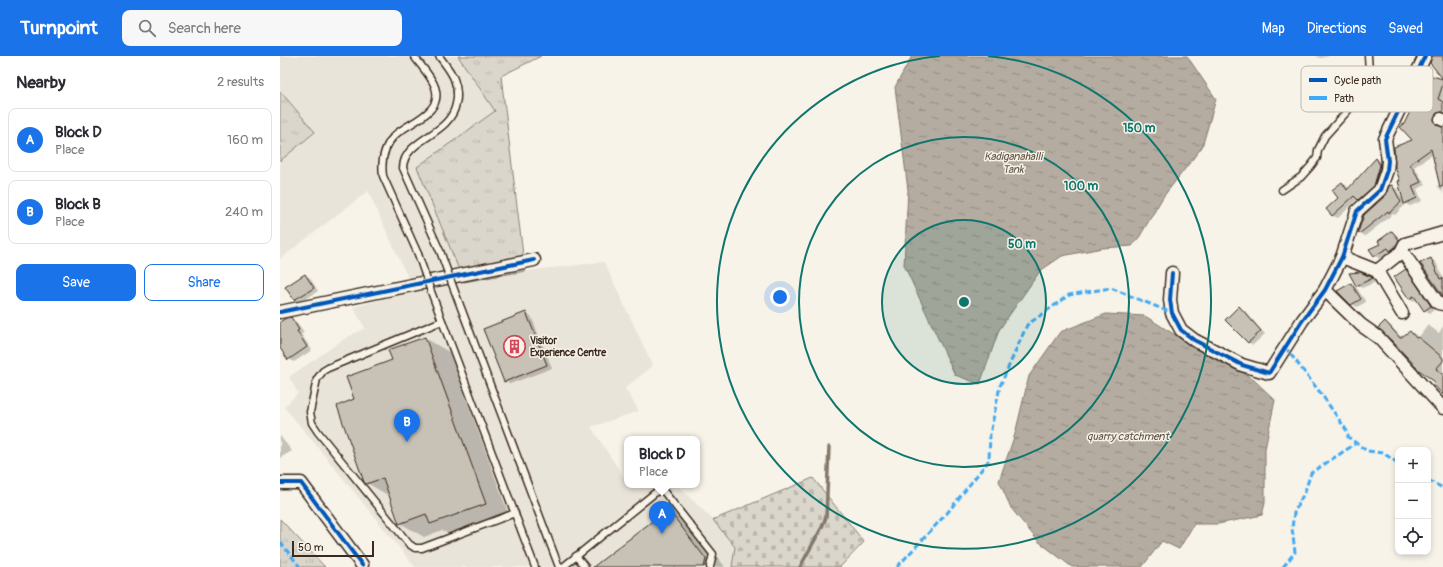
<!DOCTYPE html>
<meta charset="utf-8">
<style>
body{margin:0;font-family:Pangolin,sans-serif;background:#f7f7f7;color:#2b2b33}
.controls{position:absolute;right:12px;bottom:12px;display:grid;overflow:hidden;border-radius:8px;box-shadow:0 2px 6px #0003}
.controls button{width:36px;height:36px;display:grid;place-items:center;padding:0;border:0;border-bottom:1px solid #e1e1e2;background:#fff;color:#2b2b33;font:20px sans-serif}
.scale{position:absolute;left:12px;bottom:10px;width:82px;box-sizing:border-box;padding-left:4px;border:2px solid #3b2a1e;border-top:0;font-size:11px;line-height:14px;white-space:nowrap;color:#3b2a1e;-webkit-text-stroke:3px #f7f3e8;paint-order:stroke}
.you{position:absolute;left:500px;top:241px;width:14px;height:14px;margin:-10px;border:3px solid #fff;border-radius:50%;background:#1a73e8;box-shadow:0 0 0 6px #1a73e833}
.badge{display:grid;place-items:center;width:26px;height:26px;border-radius:50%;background:#1a73e8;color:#fff;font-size:13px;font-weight:700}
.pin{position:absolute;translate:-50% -33px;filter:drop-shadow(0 1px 2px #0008)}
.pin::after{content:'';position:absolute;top:21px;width:14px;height:12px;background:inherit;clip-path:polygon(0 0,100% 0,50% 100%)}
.popup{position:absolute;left:344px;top:380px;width:76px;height:52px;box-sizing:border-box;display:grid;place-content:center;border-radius:8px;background:#fff;filter:drop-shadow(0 1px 3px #0005);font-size:13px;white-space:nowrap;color:#7c7c81}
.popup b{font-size:15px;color:#2b2b33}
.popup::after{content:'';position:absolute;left:50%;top:100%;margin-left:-8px;border:8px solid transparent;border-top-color:#fff}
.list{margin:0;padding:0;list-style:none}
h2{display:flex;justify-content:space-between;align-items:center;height:52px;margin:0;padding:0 16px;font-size:17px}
h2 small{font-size:13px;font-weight:400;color:#7c7c81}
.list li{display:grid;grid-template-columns:26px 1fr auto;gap:12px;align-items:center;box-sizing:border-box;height:64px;margin:0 8px 8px;padding:0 8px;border:1px solid #e1e1e2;border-radius:8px}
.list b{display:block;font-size:15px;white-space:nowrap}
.list p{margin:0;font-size:13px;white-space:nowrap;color:#7c7c81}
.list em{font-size:13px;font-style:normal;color:#7c7c81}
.actions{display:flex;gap:8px;padding:12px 16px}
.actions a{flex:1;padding:9px 0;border:1px solid #1a73e8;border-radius:8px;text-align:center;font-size:14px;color:#1a73e8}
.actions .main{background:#1a73e8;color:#fff}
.icon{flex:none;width:22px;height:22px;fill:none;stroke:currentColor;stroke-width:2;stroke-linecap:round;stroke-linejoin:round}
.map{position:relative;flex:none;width:1163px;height:511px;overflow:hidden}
header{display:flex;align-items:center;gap:24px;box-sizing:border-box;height:56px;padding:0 20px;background:#1a73e8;color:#fff}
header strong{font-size:19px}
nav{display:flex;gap:22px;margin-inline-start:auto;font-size:14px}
.search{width:280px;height:36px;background:#f7f7f7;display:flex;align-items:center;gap:10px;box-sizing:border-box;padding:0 14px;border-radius:8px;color:#7c7c81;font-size:15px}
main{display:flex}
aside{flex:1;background:#fff}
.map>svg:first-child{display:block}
</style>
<header>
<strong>Turnpoint</strong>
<div class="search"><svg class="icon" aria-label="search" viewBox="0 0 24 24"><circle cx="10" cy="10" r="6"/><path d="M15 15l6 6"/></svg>Search here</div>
<nav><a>Map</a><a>Directions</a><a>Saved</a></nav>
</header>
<main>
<aside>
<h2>Nearby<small>2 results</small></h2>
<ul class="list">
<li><span class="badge">A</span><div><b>Block D</b><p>Place</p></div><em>160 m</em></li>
<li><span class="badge">B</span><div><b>Block B</b><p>Place</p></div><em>240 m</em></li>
</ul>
<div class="actions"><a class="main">Save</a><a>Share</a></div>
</aside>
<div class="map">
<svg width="1163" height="511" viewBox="0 0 1163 511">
<defs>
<pattern id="grass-tufts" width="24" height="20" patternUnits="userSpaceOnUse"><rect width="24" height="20" fill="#dbd6cb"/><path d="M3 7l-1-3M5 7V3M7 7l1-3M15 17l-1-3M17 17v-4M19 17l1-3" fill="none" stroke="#bdb8ae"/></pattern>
<pattern id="cemetery-stones" width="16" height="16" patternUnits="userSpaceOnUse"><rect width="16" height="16" fill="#dbd6cb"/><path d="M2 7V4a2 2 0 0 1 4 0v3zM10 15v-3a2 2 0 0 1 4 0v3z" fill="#bdb8ae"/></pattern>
<pattern id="water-ripples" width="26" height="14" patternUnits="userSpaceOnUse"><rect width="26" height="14" fill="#b4aca0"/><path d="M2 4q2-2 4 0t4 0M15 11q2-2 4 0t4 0" fill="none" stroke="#948c82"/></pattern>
</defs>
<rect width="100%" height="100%" fill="#f7f3e8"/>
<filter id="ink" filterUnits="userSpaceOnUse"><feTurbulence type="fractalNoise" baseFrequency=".025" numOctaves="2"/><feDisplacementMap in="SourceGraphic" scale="8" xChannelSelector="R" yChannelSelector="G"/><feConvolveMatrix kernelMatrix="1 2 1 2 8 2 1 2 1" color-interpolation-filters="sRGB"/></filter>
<g filter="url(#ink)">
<polygon fill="#e9e4d9" points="0,0 178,0 216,55 184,225 245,215 324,206 373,310 345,332 359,355 311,371 347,426 347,429 397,429 433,464 455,491 452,511 135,511 31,383 4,351 18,337 9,321 64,283 85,272 73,251 134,235 88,135 0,203 0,105 35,76 0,35"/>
<g fill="url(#grass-tufts)" stroke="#8b8074">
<polygon points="178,0 261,0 221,20 245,215 184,226 137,111 215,55"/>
<polygon points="0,35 35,76 0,105"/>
<polygon points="0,463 45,511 0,511"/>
</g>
<polygon fill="url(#cemetery-stones)" stroke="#8b8074" points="533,422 584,486 560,511 452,511 455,491 433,464"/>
<g fill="url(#water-ripples)" stroke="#84786c">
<polygon points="632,0 907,0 936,43 922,91 883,141 860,180 852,190 822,192 782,200 760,215 719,274 700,328 675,319 624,209 628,134 615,31"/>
<polygon points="826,258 865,260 911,289 959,314 974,324 995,344 985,393 985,447 982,459 938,468 914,468 899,493 882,485 862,511 792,511 758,485 731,452 719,425 735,378 749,320 780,276"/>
</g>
<g fill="#0003">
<polygon points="1036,0 1050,0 1040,2"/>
<polygon points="1163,24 1163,59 1158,67 1160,71 1163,72 1163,139 1162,135 1157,130 1160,128 1153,98 1134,111 1146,129 1137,133 1142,145 1130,150 1126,148 1115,159 1113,158 1085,180 1080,177 1112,130 1117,133 1124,147 1121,125 1134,84 1125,68 1140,39"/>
<polygon points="1097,103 1101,106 1105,112 1099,133 1084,146 1078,143 1058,162 1053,160 1047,153 1059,142 1062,127 1067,130 1069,133"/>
<polygon points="1112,176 1117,179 1123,188 1100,203 1095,200 1091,193 1101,188"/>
<polygon points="1150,203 1156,206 1163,222 1163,239"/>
<polygon points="1126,215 1131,218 1155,253 1150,257 1145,254 1137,243 1134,245 1129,242"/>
<polygon points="1080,217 1092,223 1096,226 1082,232 1077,229"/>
<polygon points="25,219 30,222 38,235 20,247 15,244 7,231"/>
<polygon points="1071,228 1076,231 1086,246 1077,251 1072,248"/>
<polygon points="959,251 964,254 985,278 973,289 968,286"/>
<polygon points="246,257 251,260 272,312 230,328 225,325"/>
<polygon points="11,262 16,266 24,277 21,278 32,294 14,306 9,303 0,290 0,267"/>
<polygon points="1105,266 1110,269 1122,282 1131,276 1136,279 1138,282 1148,269 1159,277 1163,270 1163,336 1156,326"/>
<polygon points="145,282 169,296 230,462 175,482 162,474 144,481 120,467 111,441 87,427 75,344 113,305"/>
<polygon points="0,380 12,395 0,402"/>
<polygon points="388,454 413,468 445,511 315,511"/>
</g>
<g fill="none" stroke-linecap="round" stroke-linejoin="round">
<polyline stroke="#84786c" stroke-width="3.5" points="520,511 542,471 546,461 549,391"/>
</g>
<g fill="#c8c1b6" stroke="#3b2a1e">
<polygon points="1152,0 1163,0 1163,23 1150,7"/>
<polygon points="1145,18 1163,23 1163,28 1158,43 1163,46 1163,56 1157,57 1154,63 1157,69 1163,71 1163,130 1160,131 1151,93 1130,108 1141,126 1132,130 1137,142 1124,148 1118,125 1120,125 1115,111 1114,91 1132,84 1120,71 1124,68 1134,47 1132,46 1136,36 1139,38"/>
<polygon points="1096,102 1100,109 1094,130 1078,144 1074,140 1052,160 1046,153 1058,142 1052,134 1062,126 1067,134"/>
<polygon points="1112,129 1121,146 1109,157 1108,155 1079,178 1078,176 1084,159 1105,140 1109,130"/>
<polygon points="1112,175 1119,184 1115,191 1110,195 1108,192 1094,200 1089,193 1100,188 1098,185"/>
<polygon points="1151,202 1160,223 1163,222 1163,240 1140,207"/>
<polygon points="1126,213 1151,250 1144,255 1134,240 1129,243 1114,221"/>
<polygon points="1080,216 1093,222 1076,230 1069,217"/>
<polygon points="25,218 34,232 14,244 5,231"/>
<polygon points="1071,227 1081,243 1071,249 1057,235"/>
<polygon points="959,250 981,275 968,287 945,264"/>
<polygon points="246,256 267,309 224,326 203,273"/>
<polygon points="11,261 19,274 17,275 27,291 8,304 0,292 0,266 6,262"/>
<polygon points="1105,265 1120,282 1130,275 1136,282 1138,281 1163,302 1163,305 1156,313 1162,318 1163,317 1163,339 1153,328 1155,326 1139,314 1112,285 1098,272"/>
<polygon points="145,281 206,448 150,468 146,458 119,468 103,422 86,428 84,426 57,350 74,343 66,321 112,304 108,294"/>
<polygon points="388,453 426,503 424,511 313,511"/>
</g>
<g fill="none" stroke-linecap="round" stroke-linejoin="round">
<defs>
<g id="service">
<path d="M134,0C140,9 152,21 155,31C164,57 129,66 115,79C104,90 101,105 103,120L138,198"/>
<path d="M159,0C165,8 171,15 174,23C177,31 178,40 176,48C170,80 124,82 123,112L160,195"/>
<polyline points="1002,134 1021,121 1030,111 1037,102 1038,94 1045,80 1090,30 1088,0"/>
<polyline points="172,228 279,511"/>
<polyline points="150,233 255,511"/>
<polyline points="162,265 48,312 43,315 37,323 30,356 32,367 38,376 129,488 135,492 142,492 235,457"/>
<polyline points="296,500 305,511"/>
<polyline points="283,511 381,432 433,498 430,511"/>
</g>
<g id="minor">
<polyline points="1161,63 1163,64"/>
<polyline points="1122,195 1158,247 1163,248"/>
<polyline points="1062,201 1097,215 1121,196 1125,188 1163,177"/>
<polyline points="1097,215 1122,257"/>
<polyline points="892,217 890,244 892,257 901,274 914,284 962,309 989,317 1022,265 1045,234 1062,201 1077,155 1100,134 1107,114 1108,105 1105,83 1145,0"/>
<polyline points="1045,234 1081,269 1098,281 1163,352"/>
<polyline points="0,256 254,204"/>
<polyline points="0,427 21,427 82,509"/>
</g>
</defs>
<use href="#service" stroke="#3b2a1e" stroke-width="9"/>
<use href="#minor" stroke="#3b2a1e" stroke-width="15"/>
<use href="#service" stroke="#f7f3e8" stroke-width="6"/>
<use href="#minor" stroke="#f7f3e8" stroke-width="12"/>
<defs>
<g id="service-bridge">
<polyline points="160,195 172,228"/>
<polyline points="138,198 150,233"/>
</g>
</defs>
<use href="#service-bridge" stroke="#3b2a1e" stroke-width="9" stroke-linecap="butt"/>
<use href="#service-bridge" stroke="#f7f3e8" stroke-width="6"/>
<g stroke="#3fa9f5" stroke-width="3" stroke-dasharray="6 3" stroke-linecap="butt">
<polyline points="1005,291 1042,339 1067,375 1068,381 1087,395 1103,397 1118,407"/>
<polyline points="1148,424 1163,432"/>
<polyline points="0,486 20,511"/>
<polyline points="617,511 668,456 709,404 710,378 720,330 747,269 789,239 831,232 892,257"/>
<polyline points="1003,511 1015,496 1012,472 1014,457 1025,435 1031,417 1075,388"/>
</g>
<defs>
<g id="cycleway">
<polyline points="892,217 890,244 892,257 901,274 914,284 962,309 989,317 1022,265 1045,234 1062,201 1077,155 1100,134 1107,114 1108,105 1105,83 1145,0"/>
<polyline points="0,256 254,204"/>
<polyline points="0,427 21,427 82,509"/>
</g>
</defs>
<use href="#cycleway" stroke="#f7f3e8" stroke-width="6"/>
<use href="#cycleway" stroke="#0057b8" stroke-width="4"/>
</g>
</g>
<circle cx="684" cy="246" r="82" fill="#0f766e" fill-opacity=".12"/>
<g fill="none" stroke="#0f766e" stroke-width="2">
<circle cx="684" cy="246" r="82"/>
<circle cx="684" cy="246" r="165"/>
<path d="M708 0A247 247 0 1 1 660 0"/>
</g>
<defs>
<symbol id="building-ring" viewBox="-11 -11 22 22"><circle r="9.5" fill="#f7f3e8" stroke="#d1495b" stroke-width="1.5"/><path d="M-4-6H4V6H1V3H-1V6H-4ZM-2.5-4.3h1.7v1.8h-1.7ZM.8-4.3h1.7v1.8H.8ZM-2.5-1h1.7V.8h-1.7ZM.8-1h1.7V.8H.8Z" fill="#d1495b"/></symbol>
</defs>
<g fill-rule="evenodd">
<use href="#building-ring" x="222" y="278" width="25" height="25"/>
</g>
<g text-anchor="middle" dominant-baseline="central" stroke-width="3" stroke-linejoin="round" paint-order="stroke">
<g font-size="10" font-weight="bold" fill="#3b2a1e" stroke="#f7f3e8" text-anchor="start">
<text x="250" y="285">Visitor<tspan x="250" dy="12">Experience Centre</tspan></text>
</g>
<g font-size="11" font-style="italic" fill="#5f5145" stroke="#f7f3e8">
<text x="733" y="100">Kadiganahalli<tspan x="733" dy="13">Tank</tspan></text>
<text x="848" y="380">quarry catchment</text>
</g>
</g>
<rect x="1021" y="10" width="132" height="46" rx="6" fill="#f7f3e8" stroke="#bfb7ab" stroke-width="1"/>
<rect x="1029" y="22" width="18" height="4" fill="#0057b8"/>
<rect x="1029" y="40" width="18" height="4" fill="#3fa9f5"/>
<g font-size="11" fill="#3b2a1e">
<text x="1054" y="28">Cycle path</text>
<text x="1054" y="46">Path</text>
</g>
<circle cx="684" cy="246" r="6" fill="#0f766e" stroke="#f7f3e8" stroke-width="2"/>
<g font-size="12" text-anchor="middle" font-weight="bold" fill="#0f766e" stroke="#f7f3e8" stroke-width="3" stroke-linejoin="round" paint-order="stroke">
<text x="859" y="76">150 m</text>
<text x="801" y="134">100 m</text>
<text x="742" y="192">50 m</text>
</g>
</svg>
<div class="controls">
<button>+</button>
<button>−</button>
<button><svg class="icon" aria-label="locate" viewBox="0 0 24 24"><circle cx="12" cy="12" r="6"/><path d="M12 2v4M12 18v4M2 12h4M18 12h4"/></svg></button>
</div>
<div class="scale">50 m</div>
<div class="you"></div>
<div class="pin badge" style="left:382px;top:478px">A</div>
<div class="popup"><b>Block D</b>Place</div>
<div class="pin badge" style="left:127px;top:386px">B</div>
</div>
</main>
